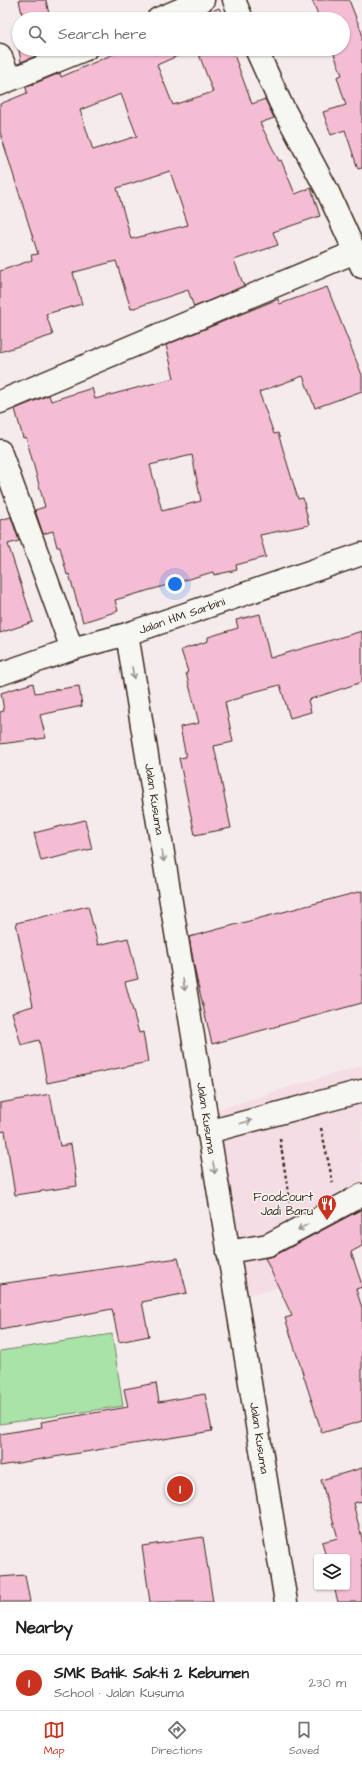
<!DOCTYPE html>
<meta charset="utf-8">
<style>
body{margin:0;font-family:"Architects Daughter",sans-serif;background:#f2f2f2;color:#202124}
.controls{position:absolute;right:12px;bottom:12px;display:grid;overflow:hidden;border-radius:4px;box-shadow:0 1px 3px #0004}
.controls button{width:36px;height:36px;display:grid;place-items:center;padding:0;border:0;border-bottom:1px solid #e0e0e0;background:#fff;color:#202124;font:20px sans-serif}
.you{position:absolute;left:175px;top:584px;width:14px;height:14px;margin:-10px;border:3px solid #fff;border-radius:50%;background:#1a73e8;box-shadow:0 0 0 6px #1a73e833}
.badge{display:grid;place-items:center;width:26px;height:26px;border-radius:50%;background:#c8321e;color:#fff;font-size:13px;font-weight:700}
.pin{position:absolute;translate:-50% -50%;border:2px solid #fff;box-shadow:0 1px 4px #0006}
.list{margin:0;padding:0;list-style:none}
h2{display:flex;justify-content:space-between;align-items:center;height:52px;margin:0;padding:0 16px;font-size:17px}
h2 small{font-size:13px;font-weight:400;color:#757577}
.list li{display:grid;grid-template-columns:26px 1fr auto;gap:12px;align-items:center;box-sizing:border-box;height:56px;padding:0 16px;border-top:1px solid #e0e0e0}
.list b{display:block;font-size:15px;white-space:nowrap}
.list p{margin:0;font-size:13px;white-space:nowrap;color:#757577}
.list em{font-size:13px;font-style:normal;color:#757577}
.icon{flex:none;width:22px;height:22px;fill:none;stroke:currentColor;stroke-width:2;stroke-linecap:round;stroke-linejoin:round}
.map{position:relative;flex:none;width:362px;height:1602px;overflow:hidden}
.search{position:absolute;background:#fff;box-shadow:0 1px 3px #0004;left:12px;right:12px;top:12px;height:44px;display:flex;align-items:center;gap:10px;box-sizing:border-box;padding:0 14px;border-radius:22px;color:#757577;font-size:15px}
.sheet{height:108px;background:#fff}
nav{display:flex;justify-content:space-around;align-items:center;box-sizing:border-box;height:56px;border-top:1px solid #e0e0e0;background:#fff;font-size:11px;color:#757577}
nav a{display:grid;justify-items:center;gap:2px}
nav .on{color:#c8321e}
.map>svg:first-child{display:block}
</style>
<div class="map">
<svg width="362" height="1602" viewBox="0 0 362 1602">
<rect width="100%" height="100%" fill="#f6ebec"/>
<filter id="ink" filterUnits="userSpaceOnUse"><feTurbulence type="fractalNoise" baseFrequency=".025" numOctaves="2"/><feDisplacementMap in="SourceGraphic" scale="8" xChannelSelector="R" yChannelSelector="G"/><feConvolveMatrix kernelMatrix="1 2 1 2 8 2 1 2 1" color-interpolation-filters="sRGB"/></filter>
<g filter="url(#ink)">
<polygon fill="#f5dde5" points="362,1065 362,1246 272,1290 221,1300 228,1252 205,1113"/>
<polygon fill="#a9e3a8" stroke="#728663" points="112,1334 123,1406 0,1424 0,1351"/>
<g fill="#f4bdd4" stroke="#3b2a1e" fill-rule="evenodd">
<polygon points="19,0 46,0 50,19 23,19"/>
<polygon points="312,0 349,0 362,33 362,168 358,169 345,130 331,135 323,112 346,105 337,77 342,75 332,49 343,49 343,19 320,19"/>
<polygon points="219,8 225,19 193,19"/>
<polygon points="19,31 19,49 53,49 21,62 16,32"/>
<path d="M125,49H193L157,65L173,105L213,92L197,49H232L252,104L265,99L274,118L260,123L279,161L281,160L295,194L311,188L320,216L273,232L278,245L234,260L244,286L194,307L188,290L131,309L116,261L75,272L73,273L82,304L46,314L53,335L0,352V271L32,260L31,255L38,254L0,132V104L27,93L26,87L60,73L61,77ZM121,94L137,136L93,150L80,110ZM170,171L188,225L131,239L117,188Z"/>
<path d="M327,287L362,375V391L315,408L303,376L259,392L274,434L278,433L298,499L303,498L309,525L260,535L266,557L236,565L237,570L214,575L213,572L115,600L118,611L83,622L69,574L67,575L60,547H57L53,531L43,534L35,510L45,507L26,437L23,438L15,409L49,395L51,401L92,388L95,399L174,378L166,345L278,299L280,304ZM192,455L201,501L162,511L150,465Z"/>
<polygon points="11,517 19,541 8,544 33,622 0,633 0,520"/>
<polygon points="260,614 270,658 362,631 362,682 308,700 311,712 290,718 280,685 242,695 243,697 225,702 233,742 214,746 231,828 195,835 179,758 186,757 180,727 199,723 186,673 188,672 181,650 208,641 208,637 238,628 236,620"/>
<polygon points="33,683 35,693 79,686 82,706 40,715 46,738 0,744 0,712 4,711 1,693"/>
<polygon points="85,820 92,849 41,861 34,833"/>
<polygon points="362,891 362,1003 212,1044 196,976 189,937"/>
<polygon points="88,906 98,945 128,938 138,979 125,982 139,1033 143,1032 148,1062 47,1083 39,1040 21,1045 12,1012 33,1006 16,923"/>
<polygon points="50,1094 60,1146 71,1144 77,1186 15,1195 5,1131 0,1132 0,1103"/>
<polygon points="362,1209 362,1246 351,1252 362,1285 362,1287 356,1289 362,1308 362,1421 322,1433 285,1318 292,1316 265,1258 274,1256"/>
<polygon points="178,1258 187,1293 142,1302 149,1336 119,1342 112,1309 0,1330 0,1284"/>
<polygon points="156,1383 159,1402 205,1394 212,1431 0,1466 0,1434 42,1427 41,1422 128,1407 124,1389"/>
<polygon points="362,1468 362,1501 353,1503 362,1538 362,1602 338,1602 334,1587 347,1587 347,1557 326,1557 322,1542 338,1538 321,1480"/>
<polygon points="203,1537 213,1602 150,1602 142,1546"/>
<polygon points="25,1575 30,1602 0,1602 0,1577"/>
</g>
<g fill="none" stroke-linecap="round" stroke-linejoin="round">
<defs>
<g id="minor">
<polyline points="234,0 242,19"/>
<polyline points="158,19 203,0"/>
<polyline points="256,49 280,102 327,190 362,267"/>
<polyline points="0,55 10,79"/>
<polyline points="0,84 86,49"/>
<polyline points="0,402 355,252"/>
<polyline points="0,451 72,649"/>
<polyline points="208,1132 362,1091"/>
<polyline points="228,1252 268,1245 362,1195"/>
</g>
<g id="major">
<polyline points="127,634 286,1602"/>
<polyline points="0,674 72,649 127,634 362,554"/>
</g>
</defs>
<use href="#minor" stroke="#3b2a1e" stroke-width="25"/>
<use href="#major" stroke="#3b2a1e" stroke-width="25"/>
<g stroke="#3b2a1e" stroke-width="2.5" stroke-dasharray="3 3" stroke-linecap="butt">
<polyline points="321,1128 333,1183"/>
<polyline points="280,1139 290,1205"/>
</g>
<use href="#minor" stroke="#f6f6f2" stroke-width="22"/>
<use href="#major" stroke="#f6f6f2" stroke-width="22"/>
</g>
<defs><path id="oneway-shaft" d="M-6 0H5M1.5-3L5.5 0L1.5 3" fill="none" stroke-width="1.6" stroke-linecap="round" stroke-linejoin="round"/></defs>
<g stroke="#989088">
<use href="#oneway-shaft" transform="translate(133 673) rotate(81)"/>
<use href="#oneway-shaft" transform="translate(163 856) rotate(81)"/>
<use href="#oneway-shaft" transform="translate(184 985) rotate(81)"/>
<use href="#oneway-shaft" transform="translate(246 1122) rotate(-15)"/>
<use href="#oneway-shaft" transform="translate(214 1168) rotate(81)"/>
<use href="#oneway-shaft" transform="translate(303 1227) rotate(151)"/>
</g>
</g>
<defs>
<symbol id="restaurant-pin" viewBox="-11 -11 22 30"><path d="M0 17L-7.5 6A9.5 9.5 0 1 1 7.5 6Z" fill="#c8321e" stroke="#f6f6f2"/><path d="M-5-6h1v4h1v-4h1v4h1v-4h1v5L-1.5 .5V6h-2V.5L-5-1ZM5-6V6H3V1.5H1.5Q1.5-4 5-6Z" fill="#fff"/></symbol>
</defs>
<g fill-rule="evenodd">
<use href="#restaurant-pin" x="316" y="1193" width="22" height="30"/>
</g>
<g text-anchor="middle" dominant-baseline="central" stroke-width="3" stroke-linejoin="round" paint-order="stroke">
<g font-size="12" fill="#3b2a1e" stroke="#f6f6f2">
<text transform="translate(182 616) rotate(-19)">Jalan HM Sarbini</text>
<text transform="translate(154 799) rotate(81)">Jalan Kusuma</text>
<text transform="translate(206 1118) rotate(81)">Jalan Kusuma</text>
<text transform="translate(259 1438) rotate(81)">Jalan Kusuma</text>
</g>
<g font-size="12" fill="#3b2a1e" stroke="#f6f6f2" text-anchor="end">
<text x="313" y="1197">Foodcourt<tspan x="313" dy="14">Jadi Baru</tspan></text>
</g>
</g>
</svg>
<div class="controls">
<button><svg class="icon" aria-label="layers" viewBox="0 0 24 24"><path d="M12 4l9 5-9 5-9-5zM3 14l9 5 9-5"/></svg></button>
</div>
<div class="you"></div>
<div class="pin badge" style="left:180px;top:1489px">1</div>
<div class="search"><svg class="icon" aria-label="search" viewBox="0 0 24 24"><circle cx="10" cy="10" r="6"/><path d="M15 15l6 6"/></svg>Search here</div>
</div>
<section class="sheet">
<h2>Nearby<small></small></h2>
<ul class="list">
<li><span class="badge">1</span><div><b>SMK Batik Sakti 2 Kebumen</b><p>School · Jalan Kusuma</p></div><em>230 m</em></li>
</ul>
</section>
<nav>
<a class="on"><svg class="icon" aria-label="map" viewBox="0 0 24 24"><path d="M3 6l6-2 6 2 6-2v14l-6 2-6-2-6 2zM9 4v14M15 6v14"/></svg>Map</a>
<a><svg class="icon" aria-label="directions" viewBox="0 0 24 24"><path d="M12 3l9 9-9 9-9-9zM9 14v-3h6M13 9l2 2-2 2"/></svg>Directions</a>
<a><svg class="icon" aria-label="saved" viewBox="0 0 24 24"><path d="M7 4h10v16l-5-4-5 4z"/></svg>Saved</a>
</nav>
